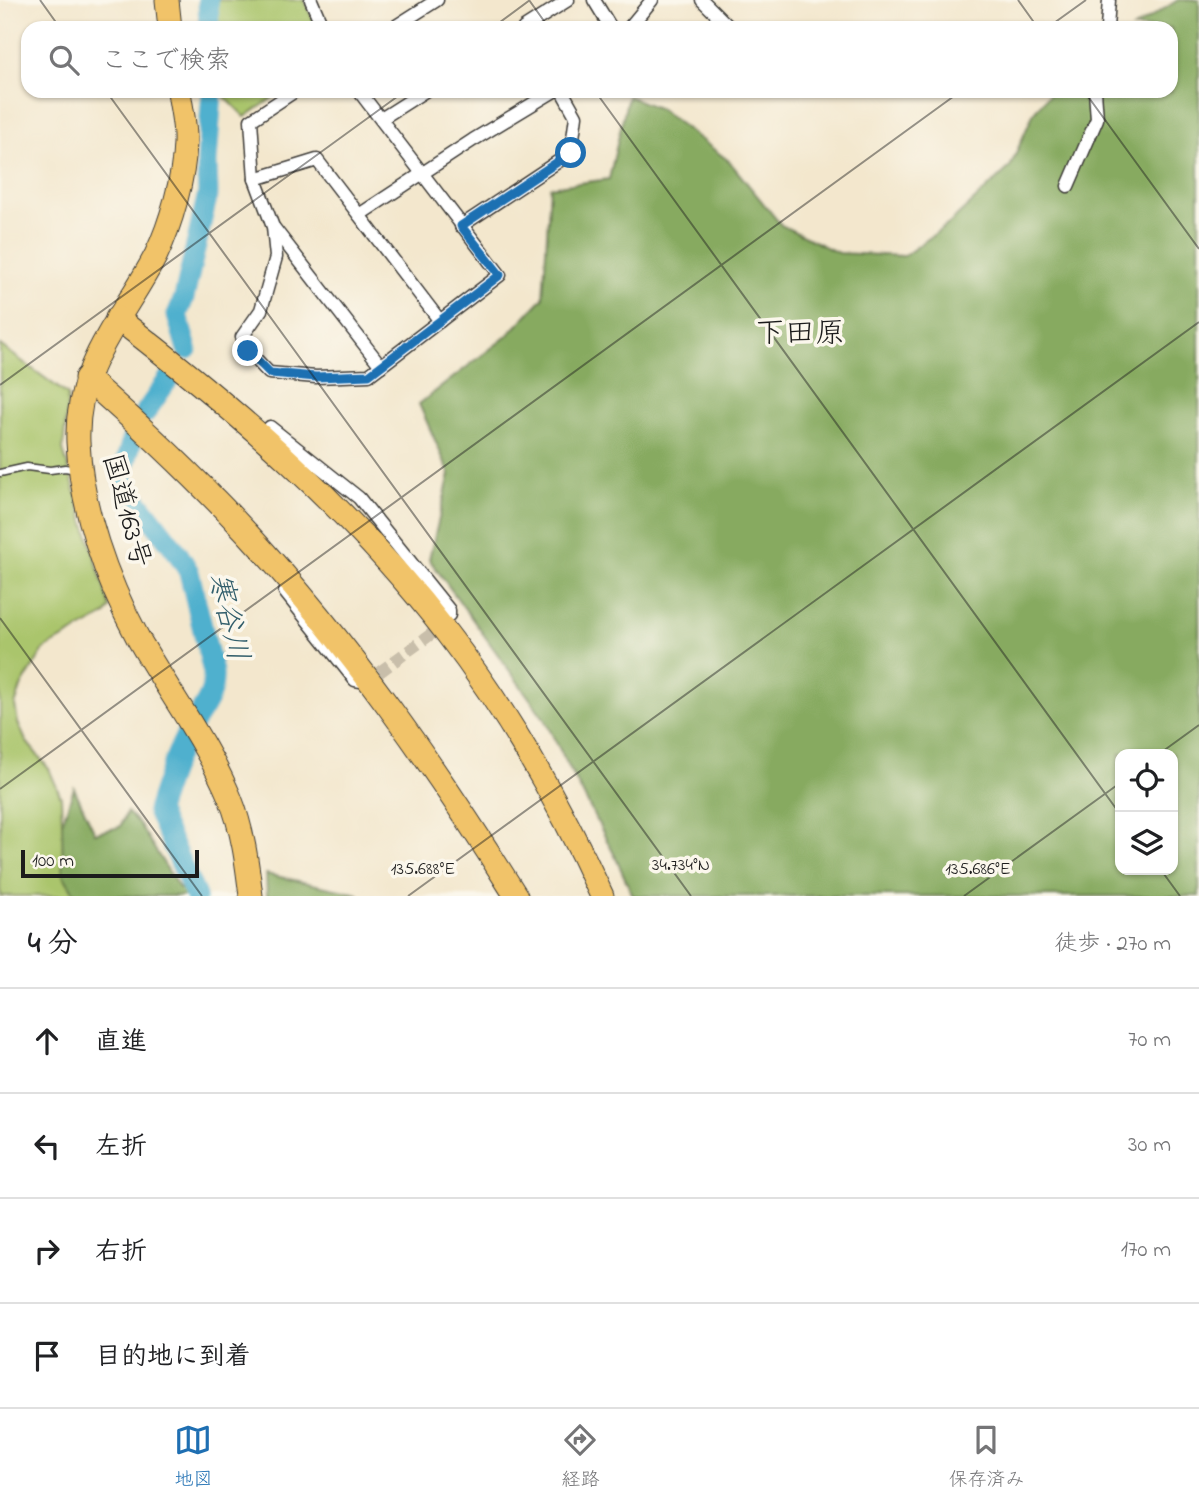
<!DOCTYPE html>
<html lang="ja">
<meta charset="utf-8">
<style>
body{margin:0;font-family:"Indie Flower","Klee One",sans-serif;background:#f6f6f6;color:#202124}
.controls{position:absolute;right:21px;bottom:21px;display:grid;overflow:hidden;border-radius:14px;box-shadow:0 2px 5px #0004}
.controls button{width:63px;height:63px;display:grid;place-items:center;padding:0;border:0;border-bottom:2px solid #e0e0e0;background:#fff;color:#202124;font:35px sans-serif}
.scale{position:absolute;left:21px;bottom:18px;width:178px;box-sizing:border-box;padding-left:7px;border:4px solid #1c1c1c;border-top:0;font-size:19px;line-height:24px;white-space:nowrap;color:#1c1c1c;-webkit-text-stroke:5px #fbf7ec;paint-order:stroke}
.stop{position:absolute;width:21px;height:21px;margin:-16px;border:5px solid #1f6fb2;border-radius:50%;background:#fff}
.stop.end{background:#1f6fb2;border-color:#fff;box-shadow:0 2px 7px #0008}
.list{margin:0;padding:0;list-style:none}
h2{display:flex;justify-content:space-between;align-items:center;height:91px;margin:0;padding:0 28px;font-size:30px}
h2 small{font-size:23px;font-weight:400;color:#757577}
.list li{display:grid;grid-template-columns:46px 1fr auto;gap:21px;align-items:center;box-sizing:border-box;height:105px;padding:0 28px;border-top:2px solid #e0e0e0}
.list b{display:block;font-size:26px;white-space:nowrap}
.list em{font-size:23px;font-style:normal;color:#757577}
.icon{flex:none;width:38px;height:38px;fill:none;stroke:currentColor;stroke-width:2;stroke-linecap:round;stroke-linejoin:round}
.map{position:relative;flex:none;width:1199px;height:896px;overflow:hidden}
.search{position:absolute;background:#fff;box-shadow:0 2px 5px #0004;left:21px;right:21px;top:21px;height:77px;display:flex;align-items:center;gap:18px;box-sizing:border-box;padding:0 24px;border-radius:21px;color:#757577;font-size:26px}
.sheet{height:511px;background:#fff}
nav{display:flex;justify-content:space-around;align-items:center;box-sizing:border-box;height:98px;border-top:2px solid #e0e0e0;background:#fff;font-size:19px;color:#757577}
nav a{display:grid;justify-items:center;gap:4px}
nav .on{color:#1f6fb2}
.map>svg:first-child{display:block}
</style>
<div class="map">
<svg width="1199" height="896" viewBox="0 0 1199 896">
<rect width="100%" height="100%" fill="#fbf7ec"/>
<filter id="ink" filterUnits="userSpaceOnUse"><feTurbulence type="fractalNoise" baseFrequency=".0143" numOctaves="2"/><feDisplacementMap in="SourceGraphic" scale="14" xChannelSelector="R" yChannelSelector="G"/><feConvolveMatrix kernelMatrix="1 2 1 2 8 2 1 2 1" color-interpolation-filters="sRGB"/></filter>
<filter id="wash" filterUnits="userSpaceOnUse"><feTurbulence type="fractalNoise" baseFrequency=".00686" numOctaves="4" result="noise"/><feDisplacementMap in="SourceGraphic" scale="28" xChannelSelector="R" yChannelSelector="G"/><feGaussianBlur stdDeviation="1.57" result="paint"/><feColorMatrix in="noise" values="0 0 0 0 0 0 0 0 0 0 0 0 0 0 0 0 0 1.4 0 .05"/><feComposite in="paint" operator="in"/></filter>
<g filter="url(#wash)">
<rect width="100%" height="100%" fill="#f3e7cd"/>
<g fill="#aac56c" stroke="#637044" stroke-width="2">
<polygon points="202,0 304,0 317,28 198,28"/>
<polygon points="219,91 283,91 245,117"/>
<polygon points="0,345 68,395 63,450 110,608 105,615 44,649 21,687 15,705 18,723 26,741 49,769 61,797 62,823 81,896 0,896"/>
</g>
<g fill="#87aa60" stroke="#52633e" stroke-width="2" fill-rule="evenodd">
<path d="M1178,0H1199V896H633L615,856L543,717L429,559L450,474L419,404L507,336L543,298L550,187L609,179L628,96L660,109L729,161L781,225L838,253L904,256L950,223L1010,167L1034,112L1052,91H1171V28H1134ZM1120,754H1173V870H1120Z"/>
<polygon points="74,788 95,833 120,827 127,812 139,824 179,888 198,896 76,896 63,875 62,823"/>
<polygon points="266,874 358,894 359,896 267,896"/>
</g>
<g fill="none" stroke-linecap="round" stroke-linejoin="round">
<g stroke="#4fb0ce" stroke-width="21">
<polyline points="208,0 209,28"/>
<polyline points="187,349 177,315 184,298 208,193 207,162 212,91"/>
<polyline points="145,413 174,371"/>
<path d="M133,436L122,475L125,485L177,552L189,572L213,672C215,700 196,715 185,737C173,761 165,786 157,811L196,896"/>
</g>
</g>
</g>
<g filter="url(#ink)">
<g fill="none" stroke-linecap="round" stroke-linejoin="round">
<polyline stroke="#c8beaa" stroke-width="12" stroke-dasharray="12 6" stroke-linecap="butt" points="363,680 377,674 434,632 442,623"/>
<defs>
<polyline id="lane" points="0,473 27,467 50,470 65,468 77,470"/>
<g id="street">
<polyline points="311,0 323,28"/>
<polyline points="594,0 611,28"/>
<polyline points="702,0 730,28"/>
<polyline points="393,28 437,0"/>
<polyline points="524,28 568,0"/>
<polyline points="629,28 652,0"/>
<polyline points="1107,28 1109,0"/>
<polyline points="295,91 251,120 255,179 273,227 276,257 261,310 242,337 248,351 269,373 316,377 369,375 500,275 359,91"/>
<polyline points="381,119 425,91"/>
<polyline points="255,179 317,160 440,321"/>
<polyline points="1068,186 1097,119 1095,91"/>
<polyline points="359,215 473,140 554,91"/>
<polyline points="461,226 571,153 576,116 562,91"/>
<polyline points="274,228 381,366"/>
<polyline points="270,427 359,498 449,610 449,615"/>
<polyline points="285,592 355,680 361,681"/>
</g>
<g id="highway">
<polyline points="167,0 170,28"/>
<path d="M179,91C181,108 186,126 185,143C184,178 171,224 156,255C123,319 75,364 78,442C81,509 106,579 138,638C168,691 206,741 230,798C243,830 247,863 251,896"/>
<path d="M117,318C238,411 353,511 446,632C508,712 560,804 602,896"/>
<path d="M86,378C142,427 196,478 247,533C349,644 436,768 516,896"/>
</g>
</defs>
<use href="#lane" stroke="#3c3a37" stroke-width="9"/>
<use href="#street" stroke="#3c3a37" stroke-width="15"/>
<use href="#highway" stroke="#3c3a37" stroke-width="25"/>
<use href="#lane" stroke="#fff" stroke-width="6"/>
<use href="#street" stroke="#fff" stroke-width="12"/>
<use href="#highway" stroke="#f1c369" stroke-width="23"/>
</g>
</g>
<g fill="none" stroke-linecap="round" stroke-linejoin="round" filter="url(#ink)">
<polyline stroke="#1f6fb2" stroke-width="9" points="248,351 270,373 316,377 369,375 500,275 461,226 571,153"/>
</g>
<path fill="none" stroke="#1c1c1c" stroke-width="2" stroke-opacity="0.45" d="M40,0L60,28M529,0L549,28M1018,0L1038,28M492,28L530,0M1047,28L1086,0M106,91L691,896M595,91L1120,814M1084,91L1199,249M0,385L405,91M0,618L202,896M1159,754L1199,725M0,789L961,91M1161,870L1180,896M408,896L1199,322M964,896L1120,783"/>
<g text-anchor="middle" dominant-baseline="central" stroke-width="7" stroke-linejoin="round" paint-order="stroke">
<g font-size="28" fill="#1c1c1c" stroke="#fbf7ec">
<text transform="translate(125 511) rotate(75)">国道163号</text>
</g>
<g font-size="30" fill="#1c1c1c" stroke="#fbf7ec">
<text x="800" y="335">下田原</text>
</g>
<g font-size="30" font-style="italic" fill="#335f6c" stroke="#fbf7ec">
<text transform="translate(227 617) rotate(77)">寒谷川</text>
</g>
</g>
<g font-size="18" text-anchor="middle" fill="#1c1c1c" stroke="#fbf7ec" stroke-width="7" stroke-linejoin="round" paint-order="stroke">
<text x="681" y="870">34.734°N</text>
<text x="423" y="874">135.688°E</text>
<text x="978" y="874">135.686°E</text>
</g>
</svg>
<div class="controls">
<button><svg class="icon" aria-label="locate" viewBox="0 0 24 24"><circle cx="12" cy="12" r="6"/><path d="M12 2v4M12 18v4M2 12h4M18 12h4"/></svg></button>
<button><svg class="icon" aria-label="layers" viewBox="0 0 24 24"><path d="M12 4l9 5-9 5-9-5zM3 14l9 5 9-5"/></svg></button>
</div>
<div class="scale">100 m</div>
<div class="stop" style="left:571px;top:153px"></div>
<div class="stop end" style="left:248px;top:351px"></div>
<div class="search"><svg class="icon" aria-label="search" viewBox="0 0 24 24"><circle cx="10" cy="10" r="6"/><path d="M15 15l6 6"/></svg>ここで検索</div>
</div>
<section class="sheet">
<h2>4 分<small>徒歩 · 270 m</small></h2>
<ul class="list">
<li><svg class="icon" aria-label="ahead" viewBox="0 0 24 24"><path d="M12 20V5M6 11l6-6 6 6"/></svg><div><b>直進</b></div><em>70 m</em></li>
<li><svg class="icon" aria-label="left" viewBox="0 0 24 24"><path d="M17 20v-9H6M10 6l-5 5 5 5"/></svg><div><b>左折</b></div><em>30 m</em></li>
<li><svg class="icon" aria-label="right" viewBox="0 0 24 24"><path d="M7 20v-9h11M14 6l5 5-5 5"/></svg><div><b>右折</b></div><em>170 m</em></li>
<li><svg class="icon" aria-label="arrive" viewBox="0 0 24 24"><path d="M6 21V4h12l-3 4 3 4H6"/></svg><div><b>目的地に到着</b></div></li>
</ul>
</section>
<nav>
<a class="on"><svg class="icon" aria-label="map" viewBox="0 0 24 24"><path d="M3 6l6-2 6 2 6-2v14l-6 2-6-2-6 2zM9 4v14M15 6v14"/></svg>地図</a>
<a><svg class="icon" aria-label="directions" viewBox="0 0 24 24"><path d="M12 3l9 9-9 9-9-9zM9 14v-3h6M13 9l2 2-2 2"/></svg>経路</a>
<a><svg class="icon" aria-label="saved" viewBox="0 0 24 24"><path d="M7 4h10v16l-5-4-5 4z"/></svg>保存済み</a>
</nav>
